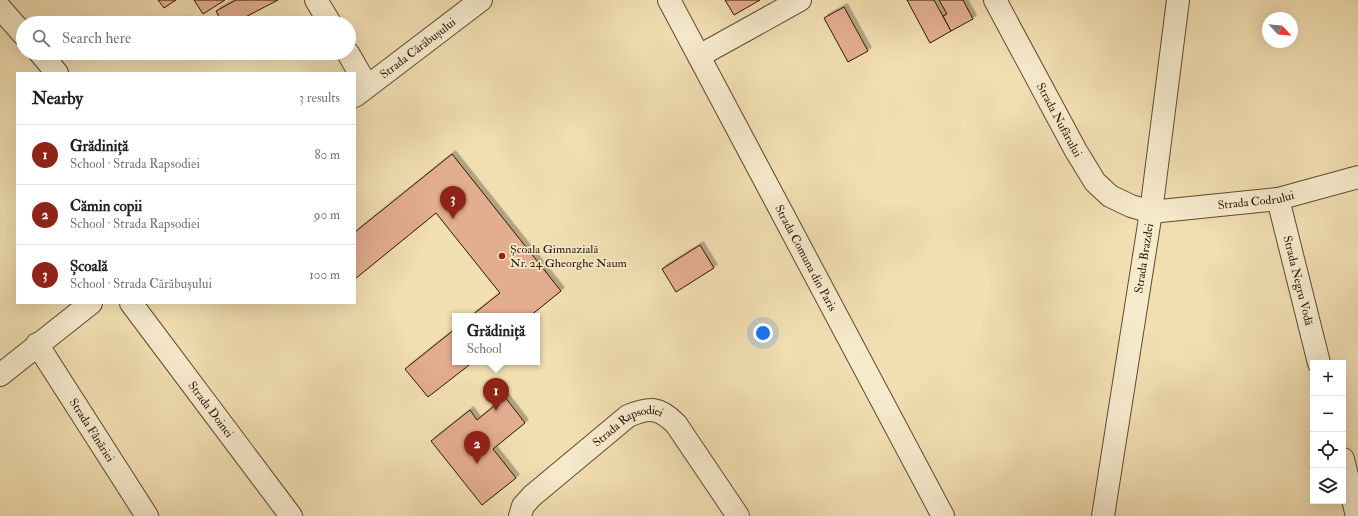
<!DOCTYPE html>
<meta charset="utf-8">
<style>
body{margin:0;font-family:"IM FELL Double Pica",serif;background:#f2f2f2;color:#202124}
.controls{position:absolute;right:12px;bottom:12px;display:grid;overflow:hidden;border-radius:0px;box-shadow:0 4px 16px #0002}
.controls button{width:36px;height:36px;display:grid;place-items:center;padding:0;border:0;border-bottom:1px solid #e0e0e0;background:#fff;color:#202124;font:20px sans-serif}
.compass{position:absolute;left:1262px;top:12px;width:36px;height:36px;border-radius:50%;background:#fff;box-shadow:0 4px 16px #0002;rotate:116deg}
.you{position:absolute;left:763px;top:333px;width:14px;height:14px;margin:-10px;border:3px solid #fff;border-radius:50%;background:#1a73e8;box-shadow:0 0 0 6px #1a73e833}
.badge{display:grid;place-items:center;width:26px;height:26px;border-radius:50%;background:#8f2418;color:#fff;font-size:13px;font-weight:700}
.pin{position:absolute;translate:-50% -33px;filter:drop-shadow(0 1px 2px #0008)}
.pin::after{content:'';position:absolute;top:21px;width:14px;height:12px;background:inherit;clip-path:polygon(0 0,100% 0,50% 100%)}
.popup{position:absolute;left:452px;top:313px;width:88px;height:52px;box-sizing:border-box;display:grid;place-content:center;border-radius:0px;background:#fff;filter:drop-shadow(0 1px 3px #0005);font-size:13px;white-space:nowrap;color:#757577}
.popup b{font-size:15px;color:#202124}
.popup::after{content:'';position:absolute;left:50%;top:100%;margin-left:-8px;border:8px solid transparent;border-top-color:#fff}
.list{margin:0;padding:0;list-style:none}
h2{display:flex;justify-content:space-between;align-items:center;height:52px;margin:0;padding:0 16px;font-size:17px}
h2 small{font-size:13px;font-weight:400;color:#757577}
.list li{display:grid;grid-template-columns:26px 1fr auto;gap:12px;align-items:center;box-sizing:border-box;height:60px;padding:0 16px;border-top:1px solid #e0e0e0}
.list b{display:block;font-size:15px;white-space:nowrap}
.list p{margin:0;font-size:13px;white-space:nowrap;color:#757577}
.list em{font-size:13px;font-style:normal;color:#757577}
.icon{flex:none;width:22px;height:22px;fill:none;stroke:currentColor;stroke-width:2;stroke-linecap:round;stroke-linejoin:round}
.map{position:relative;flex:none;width:1358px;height:516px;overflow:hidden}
.search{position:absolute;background:#fff;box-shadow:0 4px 16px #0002;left:16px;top:16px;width:340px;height:44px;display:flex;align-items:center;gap:10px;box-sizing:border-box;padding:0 14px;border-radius:22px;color:#757577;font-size:15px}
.panel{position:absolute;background:#fff;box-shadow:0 4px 16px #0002;left:16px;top:72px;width:340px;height:232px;border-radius:0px}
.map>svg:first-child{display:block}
</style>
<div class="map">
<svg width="1358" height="516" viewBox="0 0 1358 516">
<defs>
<filter id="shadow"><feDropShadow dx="3.5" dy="-3.5" stdDeviation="0" flood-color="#0004"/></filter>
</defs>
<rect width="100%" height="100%" fill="#f1deb1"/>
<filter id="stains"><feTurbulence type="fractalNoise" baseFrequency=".005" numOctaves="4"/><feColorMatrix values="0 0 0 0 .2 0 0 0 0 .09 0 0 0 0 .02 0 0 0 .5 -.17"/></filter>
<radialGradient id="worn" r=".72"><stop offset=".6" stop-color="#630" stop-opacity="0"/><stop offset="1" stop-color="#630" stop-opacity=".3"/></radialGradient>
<g fill="#e3ad90" stroke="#2b1803" filter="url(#shadow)">
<polygon points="158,0 176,0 164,8"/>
<polygon points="194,0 225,0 203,14"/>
<polygon points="236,0 278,0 234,23 222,23 216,11"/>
<polygon points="725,0 760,0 734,15"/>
<polygon points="907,0 934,0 951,31 930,43"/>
<polygon points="939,0 963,0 973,19 951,31 943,16 947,14"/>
<polygon points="844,7 868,51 848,62 824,18"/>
<polygon points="452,154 561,291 530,316 471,316 500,293 436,213 355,279 355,232"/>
<polygon points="700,245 714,268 676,292 662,269"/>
<polygon points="455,329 455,362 473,362 428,397 405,369"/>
<polygon points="505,397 525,423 493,449 516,478 482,505 431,441 470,410 477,420"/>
</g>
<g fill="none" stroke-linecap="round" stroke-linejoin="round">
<defs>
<g id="minor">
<polyline points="316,0 330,23"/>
<path id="s1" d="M669,0L943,516"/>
<path id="s2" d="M995,0L1076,151L1095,182L1110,196L1131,206L1151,212L1278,199L1358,177"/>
<polyline points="0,8 23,34"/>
<polyline points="40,53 57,73"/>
<polyline points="348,53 367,86"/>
<polyline points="699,56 800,0"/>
<path id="s3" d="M355,96L481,0"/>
<path id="s4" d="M1278,199L1319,363"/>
<path id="s5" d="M131,303L291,516"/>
<path id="s6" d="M37,344L147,516"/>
<polyline points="0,375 91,303"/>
<polyline points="1343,459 1357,516"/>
<path id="s7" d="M520,516L523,506L532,496L628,416C650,407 659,407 676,424L738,516"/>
<path id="s8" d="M1103,516L1151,212L1178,0"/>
</g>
</defs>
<use href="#minor" stroke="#5c4a2e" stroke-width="24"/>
<use href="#minor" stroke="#f6eacc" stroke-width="22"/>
</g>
<circle fill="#8f2418" stroke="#f6eacc" stroke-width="1.5" cx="502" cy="256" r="4"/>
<g text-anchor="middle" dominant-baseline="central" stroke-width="3.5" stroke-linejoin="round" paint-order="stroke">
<g font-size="12" fill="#2b1803" stroke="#f6eacc">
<text stroke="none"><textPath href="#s3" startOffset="79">Strada Cărăbușului</textPath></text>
<text stroke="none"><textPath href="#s2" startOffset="136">Strada Nufărului</textPath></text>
<text stroke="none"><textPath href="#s2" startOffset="378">Strada Codrului</textPath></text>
<text stroke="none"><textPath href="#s1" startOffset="292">Strada Comuna din Paris</textPath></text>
<text stroke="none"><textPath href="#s8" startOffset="261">Strada Brazdei</textPath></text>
<text stroke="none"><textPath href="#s4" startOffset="84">Strada Negru Vodă</textPath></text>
<text stroke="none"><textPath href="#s5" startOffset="133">Strada Doinei</textPath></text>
<text stroke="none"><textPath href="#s6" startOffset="102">Strada Fânăriei</textPath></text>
<text stroke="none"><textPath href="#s7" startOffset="145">Strada Rapsodiei</textPath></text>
</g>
<g font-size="12" fill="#2b1803" stroke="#f6eacc" text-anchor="start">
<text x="510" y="249">Școala Gimnazială<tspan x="510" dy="14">Nr. 24 Gheorghe Naum</tspan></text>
</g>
</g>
<rect width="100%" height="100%" filter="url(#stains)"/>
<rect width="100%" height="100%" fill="url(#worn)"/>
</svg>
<div class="controls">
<button>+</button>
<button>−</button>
<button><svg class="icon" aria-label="locate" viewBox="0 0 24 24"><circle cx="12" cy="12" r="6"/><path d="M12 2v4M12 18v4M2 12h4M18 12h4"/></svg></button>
<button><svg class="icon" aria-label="layers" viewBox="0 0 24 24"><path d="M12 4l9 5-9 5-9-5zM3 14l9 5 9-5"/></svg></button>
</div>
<svg class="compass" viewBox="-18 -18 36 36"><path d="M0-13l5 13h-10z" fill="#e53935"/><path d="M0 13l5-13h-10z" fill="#757577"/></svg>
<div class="you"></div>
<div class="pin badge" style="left:496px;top:411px">1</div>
<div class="popup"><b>Grădiniță</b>School</div>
<div class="pin badge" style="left:477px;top:464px">2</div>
<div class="pin badge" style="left:453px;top:219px">3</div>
<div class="search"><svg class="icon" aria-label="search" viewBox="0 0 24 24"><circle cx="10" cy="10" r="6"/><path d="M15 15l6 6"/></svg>Search here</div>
<section class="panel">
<h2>Nearby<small>3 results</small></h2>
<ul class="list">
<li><span class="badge">1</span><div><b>Grădiniță</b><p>School · Strada Rapsodiei</p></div><em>80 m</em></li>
<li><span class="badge">2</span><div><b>Cămin copii</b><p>School · Strada Rapsodiei</p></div><em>90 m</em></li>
<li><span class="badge">3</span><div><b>Școală</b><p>School · Strada Cărăbușului</p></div><em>100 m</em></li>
</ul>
</section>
</div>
